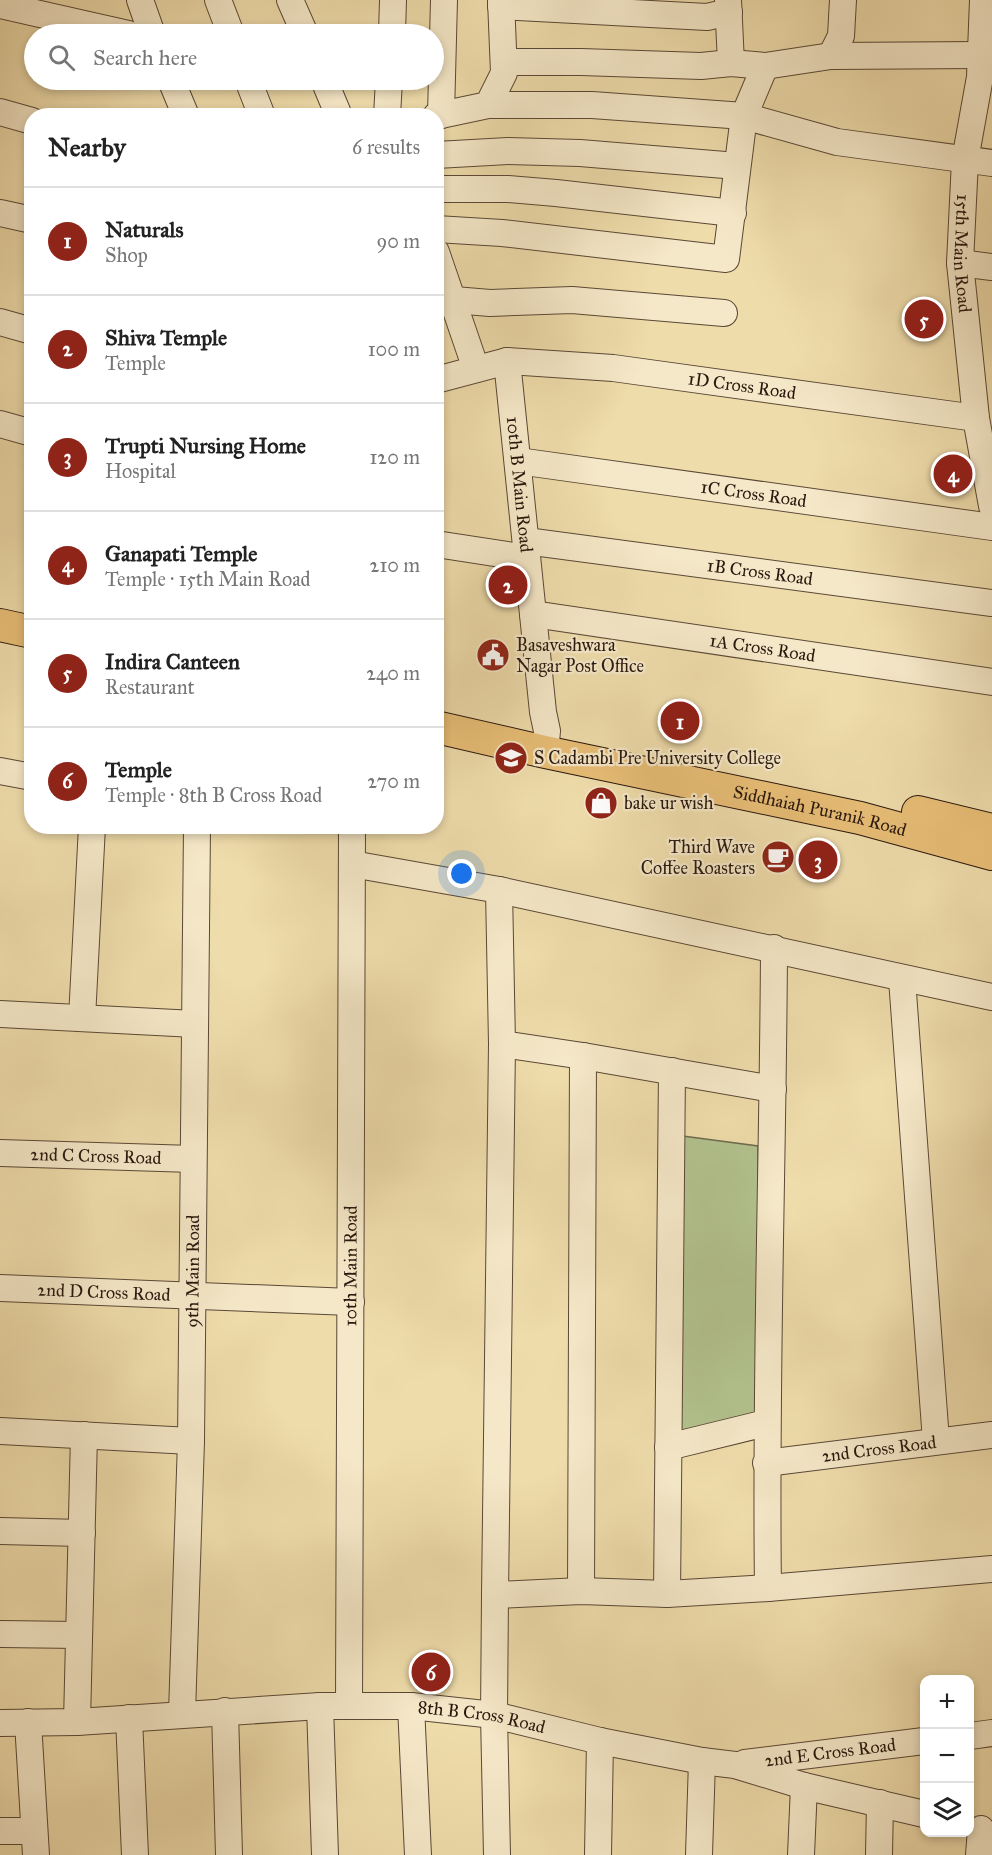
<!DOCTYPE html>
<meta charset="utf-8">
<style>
body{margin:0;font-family:"IM FELL Great Primer",serif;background:#f2f2f2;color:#222}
.controls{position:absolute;right:18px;bottom:18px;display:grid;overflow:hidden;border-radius:12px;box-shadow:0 3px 9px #0003}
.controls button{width:54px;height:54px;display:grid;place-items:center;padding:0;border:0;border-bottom:2px solid #e0e0e0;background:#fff;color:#222;font:30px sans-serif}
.you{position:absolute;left:462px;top:874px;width:21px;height:21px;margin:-15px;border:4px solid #fff;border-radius:50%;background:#1a73e8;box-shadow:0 0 0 9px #1a73e833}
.badge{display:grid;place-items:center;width:39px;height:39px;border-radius:50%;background:#8f2418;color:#fff;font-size:20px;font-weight:700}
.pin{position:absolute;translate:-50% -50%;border:3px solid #fff;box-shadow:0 2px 6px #0006}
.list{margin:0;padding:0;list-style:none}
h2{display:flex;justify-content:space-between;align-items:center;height:78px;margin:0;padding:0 24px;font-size:26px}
h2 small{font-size:20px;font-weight:400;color:#767676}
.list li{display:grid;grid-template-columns:39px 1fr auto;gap:18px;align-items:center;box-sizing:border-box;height:108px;padding:0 24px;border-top:2px solid #e0e0e0}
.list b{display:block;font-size:22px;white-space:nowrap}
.list p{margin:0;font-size:20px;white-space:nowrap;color:#767676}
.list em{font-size:20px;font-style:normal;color:#767676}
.icon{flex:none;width:33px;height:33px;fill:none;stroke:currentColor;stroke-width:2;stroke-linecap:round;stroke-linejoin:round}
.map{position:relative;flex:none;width:992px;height:1855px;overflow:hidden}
.search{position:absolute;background:#fff;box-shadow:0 3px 9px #0003;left:24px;top:24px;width:420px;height:66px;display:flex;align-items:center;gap:15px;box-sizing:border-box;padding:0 21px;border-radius:33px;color:#767676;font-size:22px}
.panel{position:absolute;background:#fff;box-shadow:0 3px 9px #0003;left:24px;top:108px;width:420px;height:726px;border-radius:24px}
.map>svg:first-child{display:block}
</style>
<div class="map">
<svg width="992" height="1855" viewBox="0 0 992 1855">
<rect width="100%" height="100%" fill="#efdcab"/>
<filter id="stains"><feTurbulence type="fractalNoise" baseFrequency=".00333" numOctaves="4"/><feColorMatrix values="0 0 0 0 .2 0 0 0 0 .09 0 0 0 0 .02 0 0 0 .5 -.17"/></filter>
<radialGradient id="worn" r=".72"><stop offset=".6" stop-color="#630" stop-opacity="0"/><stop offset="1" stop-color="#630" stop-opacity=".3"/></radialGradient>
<polygon fill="#b2c28e" stroke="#6d6c4e" stroke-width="1.5" points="675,1135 758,1146 761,1411 675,1433"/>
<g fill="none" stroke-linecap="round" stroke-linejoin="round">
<defs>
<g id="minor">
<polyline points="140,0 152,34"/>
<polyline points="218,0 231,34"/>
<polyline points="290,0 305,34"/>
<polyline points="728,0 731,63"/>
<path id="s1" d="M983,0L980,77L965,160L960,263L976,418L992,506"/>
<polyline points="0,5 128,34"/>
<polyline points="501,6 707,17 729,12"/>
<polyline points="392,34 393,0"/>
<polyline points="831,56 841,36 843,0"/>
<polyline points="504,62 581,62 701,66 731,63 765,66 831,56 981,55"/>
<polyline points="171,80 186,116"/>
<polyline points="248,80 262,116"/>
<polyline points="324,80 339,116"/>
<polyline points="488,105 592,105 744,116 837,142 992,163"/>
<polyline points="0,112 32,121"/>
<polyline points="441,115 444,0"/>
<polyline points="387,116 389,80"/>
<polyline points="436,116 488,105 504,73 501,0"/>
<polyline points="436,155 508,151 580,153 737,166"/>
<polyline points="436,189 508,189 556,193 733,213"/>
<polyline points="0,213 32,220"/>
<polyline points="436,229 502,233 726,259 744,116 765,66"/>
<polyline points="436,252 476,369"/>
<polyline points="960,263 992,267"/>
<polyline points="454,300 490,303 572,300 724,313"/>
<polyline points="0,322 32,331"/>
<path id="s2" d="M507,361L543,712L547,731L545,752"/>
<path id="s3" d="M436,380L507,361L613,368L976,418"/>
<polyline points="0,424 32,433"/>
<path id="s4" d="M518,461L992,527"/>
<path id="s5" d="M526,541L992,603"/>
<polyline points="436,544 527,558"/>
<path id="s6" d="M533,614L992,682"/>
<polyline points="0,771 32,777"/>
<polyline points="352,864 499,890 502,1044 495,1595 581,1591 667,1594 768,1588 992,1569"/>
<polyline points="499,890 992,997"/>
<polyline points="902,979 936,1441"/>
<polyline points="0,1014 195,1024"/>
<polyline points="82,1018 92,826"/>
<polyline points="502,1044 583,1056 773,1089"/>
<path id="s7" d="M0,1153L193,1159"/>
<path id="s8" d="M0,1288L351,1302"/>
<polyline points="0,1431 191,1441"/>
<polyline points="668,1447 766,1423"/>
<path id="s9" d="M766,1463L992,1435"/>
<polyline points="0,1531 82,1533"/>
<path d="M768,1588C765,1375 773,1162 774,948"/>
<polyline points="581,1591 583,1056"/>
<polyline points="667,1594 672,1071"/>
<polyline points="495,1595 494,1715 497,1855"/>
<polyline points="0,1634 79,1635"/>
<polyline points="320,1706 325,1855"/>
<path id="s10" d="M349,1706L352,826"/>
<polyline points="411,1706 418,1855"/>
<polyline points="225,1711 229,1855"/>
<path id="s11" d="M182,1713L191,1441L197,826"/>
<polyline points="129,1718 135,1855"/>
<polyline points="28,1722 36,1855"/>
<polyline points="77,1722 84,1435"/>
<path id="s12" d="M0,1723L77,1722L320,1706H411L494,1715L600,1741L702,1761L735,1765L804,1786L924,1814"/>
<polyline points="970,1736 992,1733"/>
<path id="s13" d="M745,1763L924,1741"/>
<polyline points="0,1831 34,1831"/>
<polyline points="598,1855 600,1741"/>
<polyline points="699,1855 702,1761"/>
<polyline points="801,1855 804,1786"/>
<polyline points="879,1855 880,1803"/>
<polyline points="979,1855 981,1829"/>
</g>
<g id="major">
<polyline points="0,625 32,632"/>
<path id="s14" d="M436,727L545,752L860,818L992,854"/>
<polyline points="918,812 992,830"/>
</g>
</defs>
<use href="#minor" stroke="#5a4835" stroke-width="28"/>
<use href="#major" stroke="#28170e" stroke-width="34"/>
<use href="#minor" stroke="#f5e8c8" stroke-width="26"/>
<use href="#major" stroke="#e8be76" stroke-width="32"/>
</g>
<defs>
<symbol id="civic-disc" viewBox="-11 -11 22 22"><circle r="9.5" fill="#8f2418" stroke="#f5e8c8"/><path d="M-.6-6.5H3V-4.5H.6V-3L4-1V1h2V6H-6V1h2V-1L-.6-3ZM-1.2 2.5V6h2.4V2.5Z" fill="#fff"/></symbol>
<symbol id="university-disc" viewBox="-11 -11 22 22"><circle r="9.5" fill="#8f2418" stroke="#f5e8c8"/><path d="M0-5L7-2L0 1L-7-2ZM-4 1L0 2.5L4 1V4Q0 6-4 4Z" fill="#fff"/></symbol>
<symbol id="shop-disc" viewBox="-11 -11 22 22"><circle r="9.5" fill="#8f2418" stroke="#f5e8c8"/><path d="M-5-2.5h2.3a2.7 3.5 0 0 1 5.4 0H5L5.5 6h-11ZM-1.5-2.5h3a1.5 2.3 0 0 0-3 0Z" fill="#fff"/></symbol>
<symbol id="cafe-disc" viewBox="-11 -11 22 22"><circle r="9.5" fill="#8f2418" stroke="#f5e8c8"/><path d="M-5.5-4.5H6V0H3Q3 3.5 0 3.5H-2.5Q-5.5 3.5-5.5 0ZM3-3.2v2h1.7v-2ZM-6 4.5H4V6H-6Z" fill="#fff"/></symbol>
</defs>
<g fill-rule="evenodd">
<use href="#civic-disc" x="474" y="636" width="38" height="38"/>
<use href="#university-disc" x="492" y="739" width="38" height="38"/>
<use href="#shop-disc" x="582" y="784" width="38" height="38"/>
<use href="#cafe-disc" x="759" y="838" width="38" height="38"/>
</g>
<g text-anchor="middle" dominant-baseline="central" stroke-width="4.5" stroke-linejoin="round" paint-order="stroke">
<g font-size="18" fill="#28170e" stroke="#f5e8c8">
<text stroke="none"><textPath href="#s1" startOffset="255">15th Main Road</textPath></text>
<text stroke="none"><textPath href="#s3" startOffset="310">1D Cross Road</textPath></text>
<text stroke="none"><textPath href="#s2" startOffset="124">10th B Main Road</textPath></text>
<text stroke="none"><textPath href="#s4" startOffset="238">1C Cross Road</textPath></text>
<text stroke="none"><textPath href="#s5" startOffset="236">1B Cross Road</textPath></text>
<text stroke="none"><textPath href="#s6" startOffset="232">1A Cross Road</textPath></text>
<text stroke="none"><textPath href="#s14" startOffset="393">Siddhaiah Puranik Road</textPath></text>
<text stroke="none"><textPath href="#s7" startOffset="96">2nd C Cross Road</textPath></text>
<text stroke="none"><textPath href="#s10" startOffset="440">10th Main Road</textPath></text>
<text stroke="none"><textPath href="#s11" startOffset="442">9th Main Road</textPath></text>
<text stroke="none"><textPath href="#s8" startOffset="104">2nd D Cross Road</textPath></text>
<text stroke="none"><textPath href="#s9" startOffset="114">2nd Cross Road</textPath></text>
<text stroke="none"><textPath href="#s12" startOffset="483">8th B Cross Road</textPath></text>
<text stroke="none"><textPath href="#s13" startOffset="86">2nd E Cross Road</textPath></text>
</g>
<g font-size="18" fill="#28170e" stroke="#f5e8c8" text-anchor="start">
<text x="516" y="645">Basaveshwara<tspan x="516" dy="21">Nagar Post Office</tspan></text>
<text x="534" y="758">S Cadambi Pre University College</text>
<text x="624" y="803">bake ur wish</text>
<text x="755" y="847" text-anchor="end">Third Wave<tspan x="755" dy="21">Coffee Roasters</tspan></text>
</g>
</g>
<rect width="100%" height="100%" filter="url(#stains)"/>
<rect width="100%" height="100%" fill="url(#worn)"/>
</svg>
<div class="controls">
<button>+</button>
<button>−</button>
<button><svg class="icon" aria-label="layers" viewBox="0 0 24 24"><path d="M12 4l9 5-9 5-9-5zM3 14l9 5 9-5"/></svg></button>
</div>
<div class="you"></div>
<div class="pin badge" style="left:680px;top:721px">1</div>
<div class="pin badge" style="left:508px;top:585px">2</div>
<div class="pin badge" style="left:818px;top:860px">3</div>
<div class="pin badge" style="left:953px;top:474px">4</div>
<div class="pin badge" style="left:924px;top:319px">5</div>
<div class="pin badge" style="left:431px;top:1672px">6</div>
<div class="search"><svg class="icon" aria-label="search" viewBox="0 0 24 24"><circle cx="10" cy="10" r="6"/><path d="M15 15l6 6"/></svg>Search here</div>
<section class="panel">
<h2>Nearby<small>6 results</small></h2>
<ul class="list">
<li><span class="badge">1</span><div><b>Naturals</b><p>Shop</p></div><em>90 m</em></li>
<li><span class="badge">2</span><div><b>Shiva Temple</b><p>Temple</p></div><em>100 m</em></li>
<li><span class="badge">3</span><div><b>Trupti Nursing Home</b><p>Hospital</p></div><em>120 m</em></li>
<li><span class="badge">4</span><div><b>Ganapati Temple</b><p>Temple · 15th Main Road</p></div><em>210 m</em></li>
<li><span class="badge">5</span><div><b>Indira Canteen</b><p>Restaurant</p></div><em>240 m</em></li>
<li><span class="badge">6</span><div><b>Temple</b><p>Temple · 8th B Cross Road</p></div><em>270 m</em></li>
</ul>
</section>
</div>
